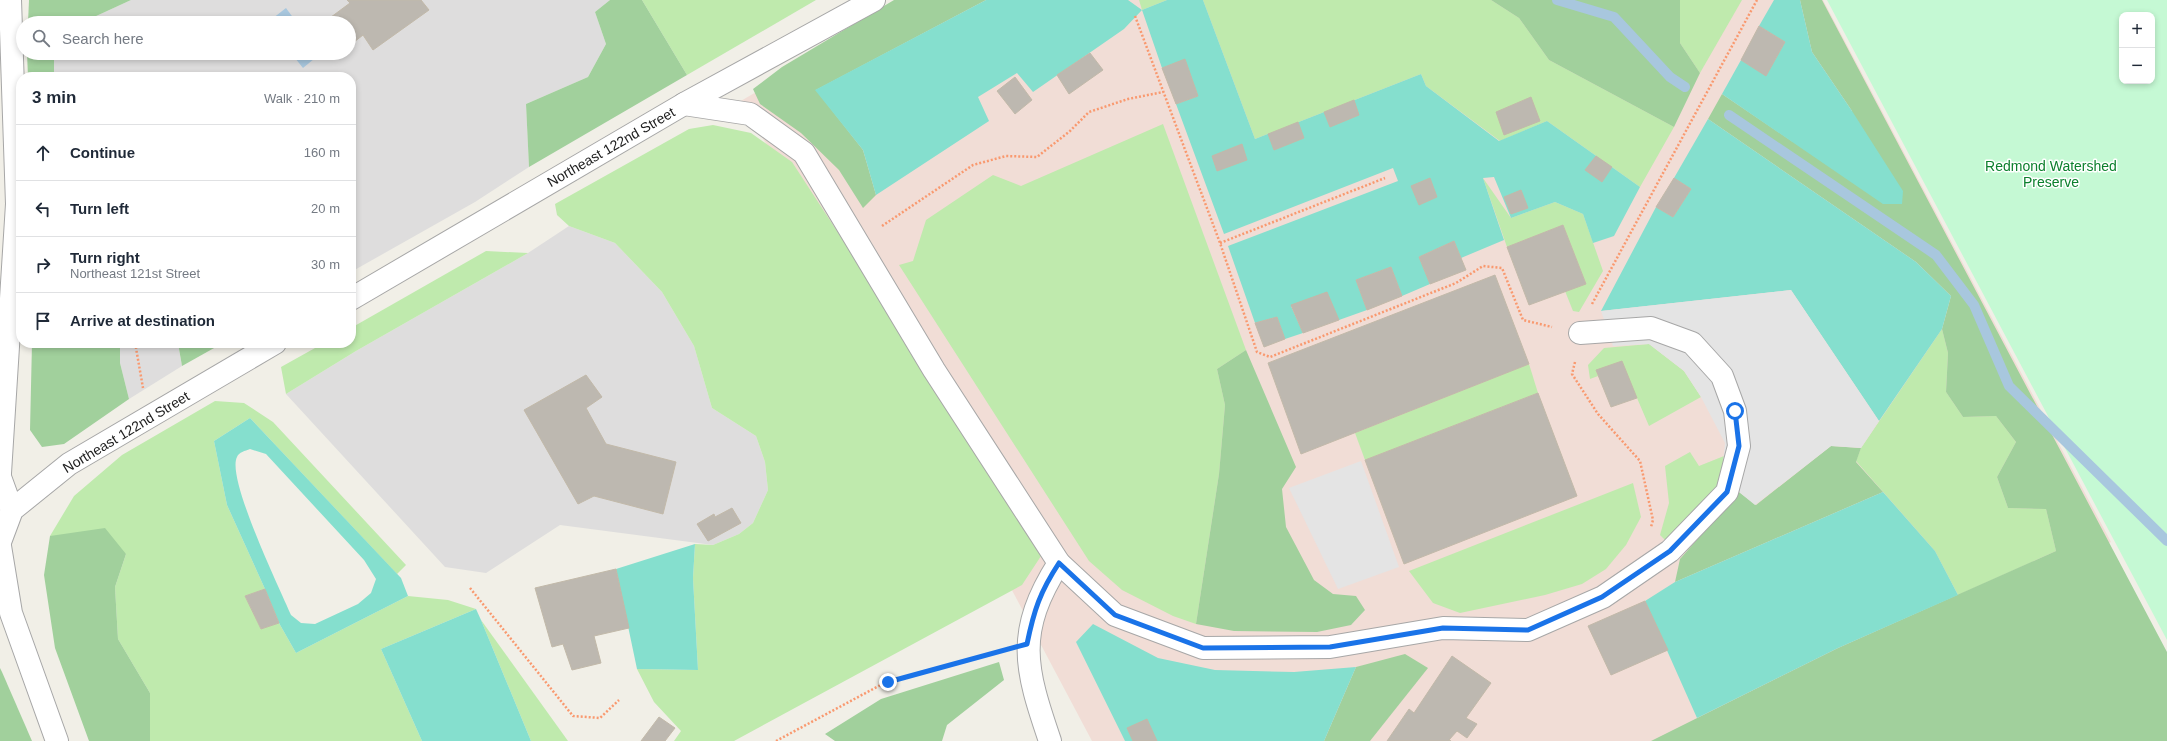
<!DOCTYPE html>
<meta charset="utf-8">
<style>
body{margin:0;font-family:Helvetica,sans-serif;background:#f6f6f7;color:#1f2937}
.controls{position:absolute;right:12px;top:12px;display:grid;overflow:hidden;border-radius:8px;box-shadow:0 2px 6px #0003}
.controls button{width:36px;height:36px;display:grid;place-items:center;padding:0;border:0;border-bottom:1px solid #e0e1e3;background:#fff;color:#1f2937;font:20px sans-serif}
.stop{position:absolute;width:12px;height:12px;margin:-9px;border:3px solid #1a73e8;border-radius:50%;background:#fff}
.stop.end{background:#1a73e8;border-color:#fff;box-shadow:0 1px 4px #0008}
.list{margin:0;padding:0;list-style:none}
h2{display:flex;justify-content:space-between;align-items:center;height:52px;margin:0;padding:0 16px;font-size:17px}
h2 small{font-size:13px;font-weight:400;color:#747a83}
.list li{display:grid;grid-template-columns:26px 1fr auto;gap:12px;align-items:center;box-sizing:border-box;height:56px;padding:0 16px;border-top:1px solid #e0e1e3}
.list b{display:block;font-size:15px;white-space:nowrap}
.list p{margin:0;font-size:13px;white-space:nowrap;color:#747a83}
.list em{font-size:13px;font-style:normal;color:#747a83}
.icon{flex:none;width:22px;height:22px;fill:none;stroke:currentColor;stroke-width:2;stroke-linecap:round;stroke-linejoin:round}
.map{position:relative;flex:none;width:2167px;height:741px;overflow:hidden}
.search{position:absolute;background:#fff;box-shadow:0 2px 6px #0003;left:16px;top:16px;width:340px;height:44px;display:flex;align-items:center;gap:10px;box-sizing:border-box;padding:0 14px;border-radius:22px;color:#747a83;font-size:15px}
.panel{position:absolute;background:#fff;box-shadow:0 2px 6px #0003;left:16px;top:72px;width:340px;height:276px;border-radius:16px}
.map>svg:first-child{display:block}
</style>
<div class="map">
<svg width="2167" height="741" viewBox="0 0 2167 741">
<rect width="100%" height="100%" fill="#f1efe7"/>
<g fill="#dedddd">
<polygon points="131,0 610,0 595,12 606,44 588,77 526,104 529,167 475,202 351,272 351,77 54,77 54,53 349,53 349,23 81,23"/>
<polygon points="569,226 615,243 662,292 694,346 712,408 756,436 765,462 768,490 753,523 739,534 713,545 560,525 486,573 445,567 286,394 356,351 528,253"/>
<polygon points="120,343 178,343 182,366 129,399 120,363"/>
</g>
<polygon fill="#f1ddd6" points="916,0 1823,0 2111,542 1757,741 1092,741 814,217 739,102"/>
<g fill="#bfeaad">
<polygon points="642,0 816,0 687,75"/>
<polygon points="1139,0 1167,0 1142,10"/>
<polygon points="1203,0 1491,0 1519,18 1549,60 1674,127 1640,187 1547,121 1500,141 1426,86 1421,74 1255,139"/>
<polygon points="1680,0 1742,0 1700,73 1680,43"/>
<polygon points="1163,124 1246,350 1217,369 1225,405 1219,474 1196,624 1173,616 1122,590 1089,561 899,265 913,261 926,220 993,175 1021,186"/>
<polygon points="713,125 751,133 792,162 880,297 1041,556 1022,585 734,741 674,741 681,731 654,702 637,669 698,670 693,578 695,544 713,545 739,534 753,523 768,490 765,462 756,436 712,408 694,346 662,292 615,243 569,226 557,215 555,204 689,129"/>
<polygon points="1483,178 1511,218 1555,202 1583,214 1603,271 1579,312 1573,311 1565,291 1586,284 1563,225 1507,247"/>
<polygon points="486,251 528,253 356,351 286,394 281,367 324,343 351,343 351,328"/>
<polygon points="1942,329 1948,353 1946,392 1963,417 1996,416 2016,442 1997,477 2008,508 2046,509 2056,551 1958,595 1935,551 1856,461 1861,448"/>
<polygon points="1649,344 1684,371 1701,397 1649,426 1637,398 1596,370 1598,376 1590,379 1588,365 1604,348"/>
<polygon points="1529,364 1538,393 1365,460 1355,433"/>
<polygon points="215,401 244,403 273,422 406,565 397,574 250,418 214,441 227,505 265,589 245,596 261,629 279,623 296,653 408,596 448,600 476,609 381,649 422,741 150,741 150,693 118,639 115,587 126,554 50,536 74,496 122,455"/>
<polygon points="1690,452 1699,466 1724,456 1721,483 1668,543 1660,535 1669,503 1665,466"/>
<polygon points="1633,483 1641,517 1626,545 1606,569 1582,584 1545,595 1460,613 1433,603 1409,571"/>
<polygon points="481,620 568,741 531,741"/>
</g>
<g fill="#a1d09c">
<polygon points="29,0 131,0 81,23 28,23"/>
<polygon points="610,0 642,0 687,75 529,167 526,104 588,77 606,44 595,12"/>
<polygon points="894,0 986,0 816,90 863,150 876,195 863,208 839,170 801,133 760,104 753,89 782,67"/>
<polygon points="1491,0 1680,0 1680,43 1700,73 1674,127 1549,60 1519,18"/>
<polygon points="1800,0 1822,0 2167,652 2167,741 1651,741 1838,648 2056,551 2046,509 2008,508 1997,477 2016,442 1996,416 1963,417 1946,392 1948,353 1942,329 1951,296 1916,262 1708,119 1722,94 1793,142 1852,111 1812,52"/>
<polygon points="27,53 54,53 54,77 28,77"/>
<polygon points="32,343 120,343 120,363 129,399 64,444 42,447 30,430"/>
<polygon points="178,343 223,343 182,366"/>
<polygon points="1246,350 1296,467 1282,489 1286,527 1314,580 1333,594 1356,596 1365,610 1351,625 1317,632 1234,631 1196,624 1219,474 1225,405 1217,369"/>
<polygon points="1831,446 1861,448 1856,462 1883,492 1675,582 1680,559 1739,492 1756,505"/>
<polygon points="105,528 126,554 115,587 118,639 150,693 150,741 89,741 55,648 44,575 50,536"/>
<polygon points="1405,654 1428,668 1370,741 1324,741 1356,667"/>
<polygon points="999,662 1004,680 947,725 942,741 835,741 825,734 881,699"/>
<polygon points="0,668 2,672 32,741 0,741"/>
</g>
<path fill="#c5f9d4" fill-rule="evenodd" d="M1827,0H2167V640ZM2122,15H2152V81H2122Z"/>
<g fill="#85dfce" fill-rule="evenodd">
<polygon points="986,0 1128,0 1142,10 1167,0 1203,0 1255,139 1421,74 1426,86 1499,141 1547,121 1640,187 1614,236 1593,243 1583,214 1555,202 1511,218 1494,177 1483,178 1504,240 1461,258 1454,241 1419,257 1430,284 1402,296 1391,267 1356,280 1367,310 1339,320 1291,306 1303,333 1285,339 1277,317 1255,323 1228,246 1398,181 1393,168 1224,234 1176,104 1198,96 1185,60 1162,68 1142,10 1124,29 1033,92 1017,73 978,97 989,121 876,195 863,150 815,90"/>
<polygon points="1774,0 1800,0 1812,52 1852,111 1903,191 1902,204 1883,204 1722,94 1741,60 1766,75 1785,42 1759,26"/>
<polygon points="1708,119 1916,262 1951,296 1942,329 1879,421 1791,290 1601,311 1656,207 1673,217 1691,189 1674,178"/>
<path d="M250,418L401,578L408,596L296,653L279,623L265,589L227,505L214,441ZM250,449L266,454L364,560L376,579L371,593L358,604L315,624L301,623L291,615C280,589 226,478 237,457C239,452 245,451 250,449Z"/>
<polygon points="1883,492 1935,551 1958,595 1838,648 1697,718 1645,601 1675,582"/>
<polygon points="695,544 693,578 698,670 637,669 616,569"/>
<polygon points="476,609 481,620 531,741 422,741 381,649"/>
<polygon points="1093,624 1158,658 1215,670 1294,672 1356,667 1324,741 1125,741 1076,642"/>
</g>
<g fill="#e4e4e4">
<polygon points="1791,290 1879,421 1861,448 1831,446 1755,505 1739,492 1721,483 1725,443 1701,397 1684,371 1649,344 1613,346 1601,311"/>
<polygon points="1361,461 1399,567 1338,589 1289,488"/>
</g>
<g fill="#a8c7de">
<polygon points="286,8 297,23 269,23 268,22"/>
<polygon points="291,53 319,53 320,54 303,68"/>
</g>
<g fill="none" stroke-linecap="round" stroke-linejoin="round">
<g stroke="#a8c7de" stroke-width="10">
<polyline points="1557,0 1614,17 1670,77 1685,87"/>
<polyline points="1729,115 1936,255 1974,305 2009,386 2167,541"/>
</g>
</g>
<g fill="#bdb8b0" stroke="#c2b9a9">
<polygon points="347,0 421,0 429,10 373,50 363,35 349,46 349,23 323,23 350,3"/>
<polygon points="1759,26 1785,42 1766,76 1741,60"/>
<polygon points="1090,53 1103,70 1069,94 1057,75"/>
<polygon points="1185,59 1198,96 1176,104 1162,68"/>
<polygon points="1015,77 1032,100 1015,114 997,91"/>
<polygon points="1531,97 1540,121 1504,135 1496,112"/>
<polygon points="1354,100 1359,115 1330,127 1324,112"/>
<polygon points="1298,122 1304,138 1274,150 1268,134"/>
<polygon points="1242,144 1247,160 1217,171 1212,156"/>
<polygon points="1596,156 1612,167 1602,182 1585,170"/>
<polygon points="1430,178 1437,197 1419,205 1411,186"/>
<polygon points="1674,178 1691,189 1673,217 1656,207"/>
<polygon points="1521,190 1528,208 1511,214 1504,197"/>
<polygon points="1563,225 1586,284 1529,305 1507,247"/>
<polygon points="1454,241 1466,270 1430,284 1419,257"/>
<polygon points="1391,267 1402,296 1367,310 1356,280"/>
<polygon points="1495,275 1529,364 1301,454 1268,363"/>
<polygon points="1327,292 1339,320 1303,333 1291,305"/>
<polygon points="1277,317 1285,339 1264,347 1255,323"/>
<polygon points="1622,361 1637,398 1611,407 1596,370"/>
<polygon points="586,375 602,397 586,408 606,444 676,462 663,514 594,496 578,504 524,410"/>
<polygon points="1538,393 1577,496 1404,564 1365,460"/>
<polygon points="732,508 741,523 708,541 697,524 714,514 715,517"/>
<polygon points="616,569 629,628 594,636 601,663 572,670 563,644 552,647 535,588"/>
<polygon points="265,589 279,623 261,629 245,596"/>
<polygon points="1645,601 1668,650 1611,675 1588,626"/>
<polygon points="1452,656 1491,683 1466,718 1477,724 1467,738 1457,731 1449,740 1451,741 1387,741 1409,709 1414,713"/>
<polygon points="659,717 675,728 665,741 641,741"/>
<polygon points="1147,719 1157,741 1133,741 1127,728"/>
</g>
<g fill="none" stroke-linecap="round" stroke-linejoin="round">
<defs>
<g id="minor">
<polyline points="684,104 750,114 804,153 934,370 1059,563 1115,615 1203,648 1330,647 1443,628 1528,630 1603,597 1670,551 1727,492 1739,446 1735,411 1722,376 1692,343 1651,328 1580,333"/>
<polyline points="351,299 684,104 874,0"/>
<polyline points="0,473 17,204 10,0"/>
<polyline points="0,477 12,510"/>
<polyline points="0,542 12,510 69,464 275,343"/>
<polyline points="0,546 11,613 57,741"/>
<path d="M1050,741C1025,668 1015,632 1059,563"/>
</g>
</defs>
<use href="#minor" stroke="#a7a7a7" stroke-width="24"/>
<g stroke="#f9996f" stroke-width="2.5" stroke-dasharray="2 2" stroke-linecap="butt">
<polyline points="1135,16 1220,243 1257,352 1270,357 1456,283 1483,266 1502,268 1523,320 1552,327"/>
<polyline points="882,226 973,165 1006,156 1037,157 1070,131 1089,112 1128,99 1163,92"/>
<polyline points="1220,243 1385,178"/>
<polyline points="1592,304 1757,0"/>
<polyline points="137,343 136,348 143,388"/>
<polyline points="1575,362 1572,374 1598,414 1640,461 1653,520 1651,527"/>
<polyline points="470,588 573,716 600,718 619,700"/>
<polyline points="776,741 888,681 1001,651"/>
</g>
<use href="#minor" stroke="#fff" stroke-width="22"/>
</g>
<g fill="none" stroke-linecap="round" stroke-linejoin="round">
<path stroke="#1a73e8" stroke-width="5" d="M888,682L1027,644C1034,610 1040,592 1059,563L1115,615L1203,648L1330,647L1443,628L1528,630L1602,597L1670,551L1727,492L1739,446L1735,411"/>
</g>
<g text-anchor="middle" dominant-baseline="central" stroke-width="3" stroke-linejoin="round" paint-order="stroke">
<g font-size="14" fill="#202020" stroke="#fff">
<text transform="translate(611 147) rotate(-30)">Northeast 122nd Street</text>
<text transform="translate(126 432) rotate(-31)">Northeast 122nd Street</text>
</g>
<g font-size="14" fill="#0c802d" stroke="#fff">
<text x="2051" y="166">Redmond Watershed<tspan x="2051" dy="16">Preserve</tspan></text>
</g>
</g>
</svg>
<div class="controls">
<button>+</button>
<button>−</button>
</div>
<div class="stop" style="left:1735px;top:411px"></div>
<div class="stop end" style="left:888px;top:682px"></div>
<div class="search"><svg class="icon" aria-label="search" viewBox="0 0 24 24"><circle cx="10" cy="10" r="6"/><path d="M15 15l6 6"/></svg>Search here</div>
<section class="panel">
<h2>3 min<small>Walk · 210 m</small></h2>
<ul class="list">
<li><svg class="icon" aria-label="ahead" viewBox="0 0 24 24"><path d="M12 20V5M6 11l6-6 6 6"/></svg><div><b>Continue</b></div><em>160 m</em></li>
<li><svg class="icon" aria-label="left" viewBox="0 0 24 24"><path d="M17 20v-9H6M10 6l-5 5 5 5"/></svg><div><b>Turn left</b></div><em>20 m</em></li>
<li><svg class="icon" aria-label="right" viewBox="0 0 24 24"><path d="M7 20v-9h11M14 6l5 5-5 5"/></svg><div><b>Turn right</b><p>Northeast 121st Street</p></div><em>30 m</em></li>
<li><svg class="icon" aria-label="arrive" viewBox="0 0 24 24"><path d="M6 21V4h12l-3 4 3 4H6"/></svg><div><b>Arrive at destination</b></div></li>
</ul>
</section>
</div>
